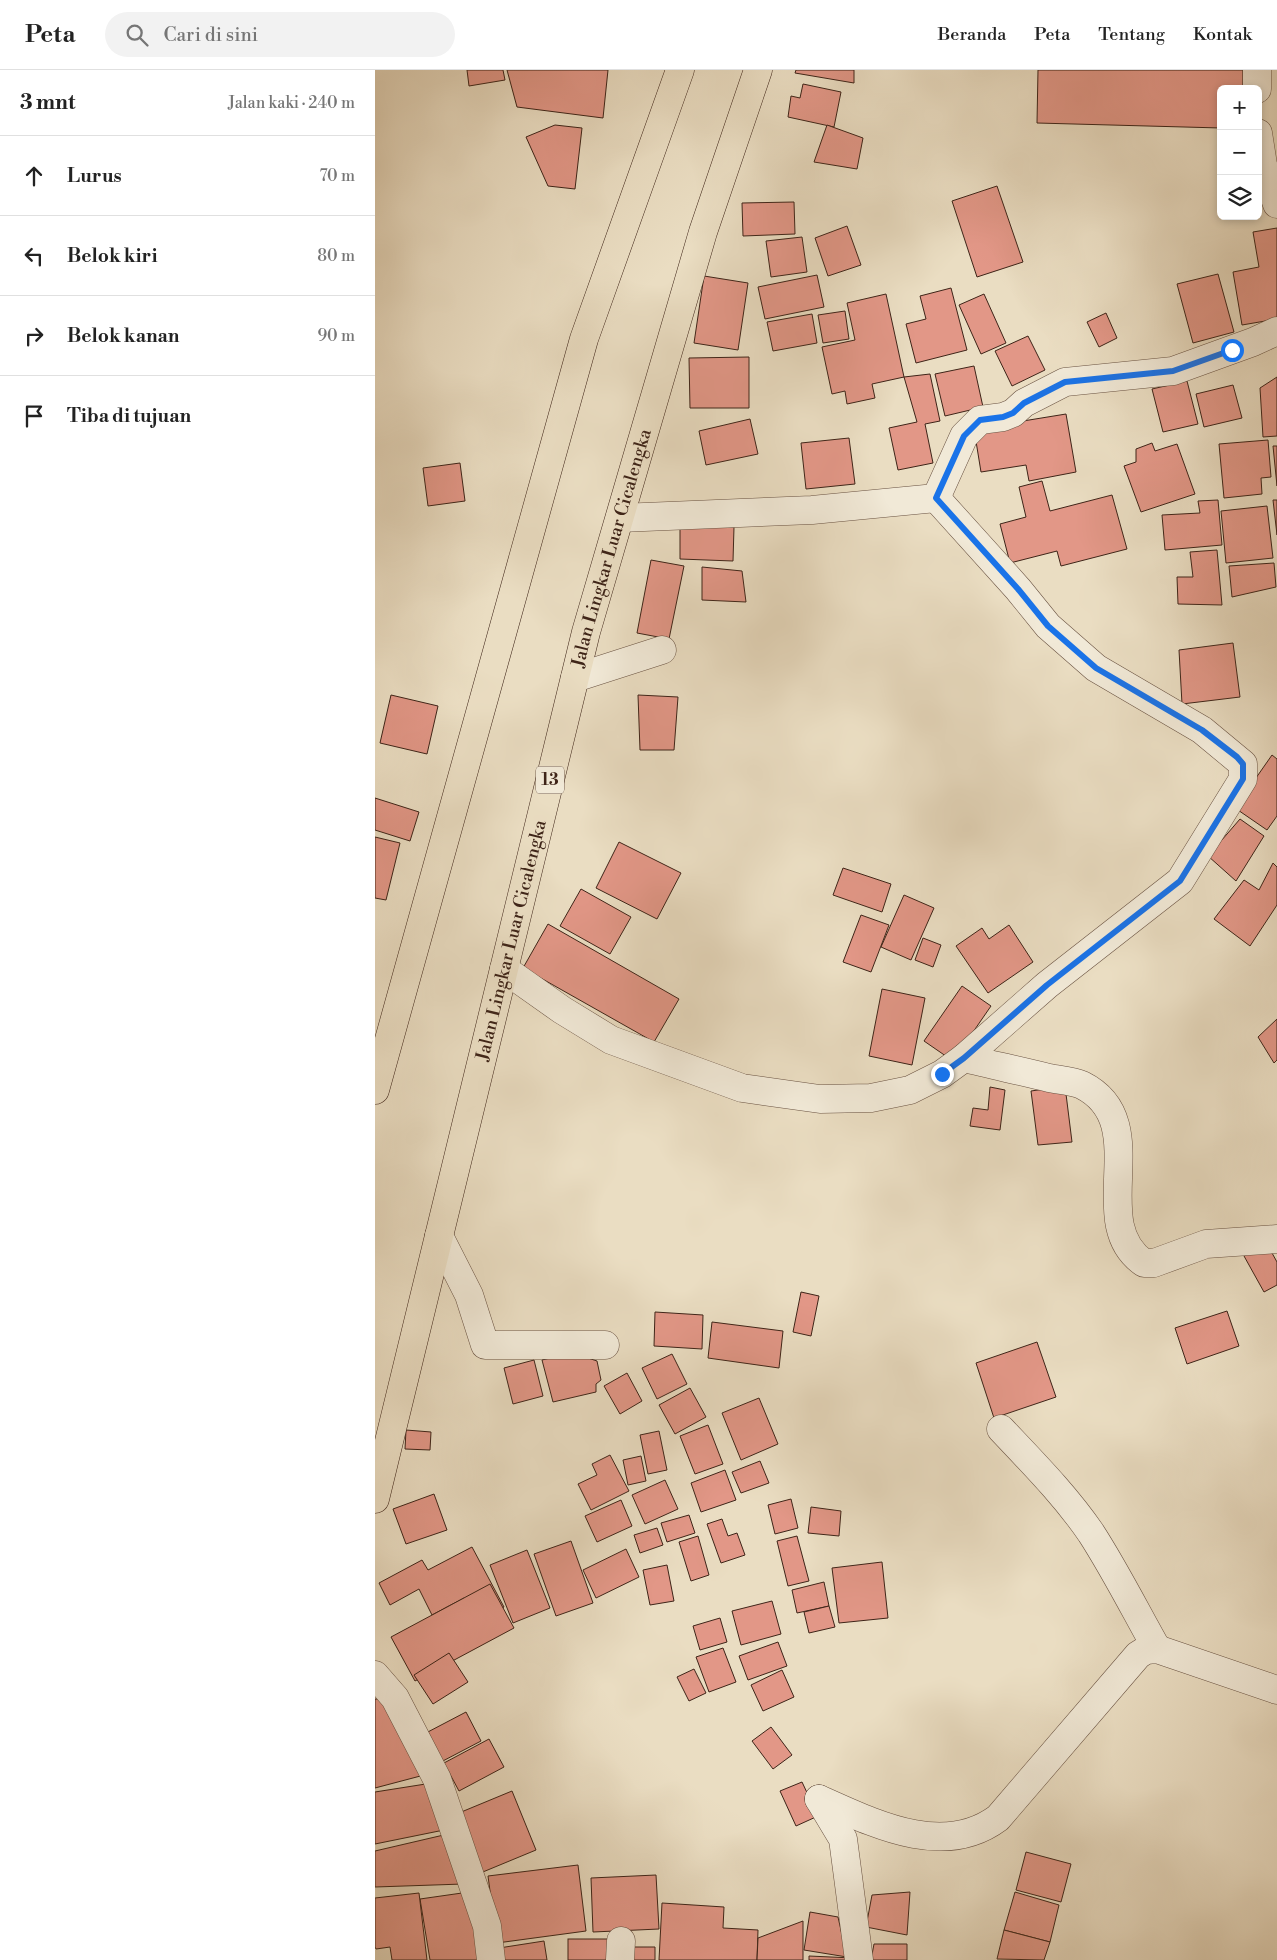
<!DOCTYPE html>
<html lang="id">
<meta charset="utf-8">
<style>
body{margin:0;font-family:"Libre Bodoni",serif;background:#f2f2f2;color:#222}
.controls{position:absolute;right:15px;top:15px;display:grid;overflow:hidden;border-radius:8px;box-shadow:0 2px 8px #0003}
.controls button{width:45px;height:45px;display:grid;place-items:center;padding:0;border:0;border-bottom:1px solid #e0e0e0;background:#fff;color:#222;font:25px sans-serif}
.stop{position:absolute;width:15px;height:15px;margin:-11px;border:4px solid #1a73e8;border-radius:50%;background:#fff}
.stop.end{background:#1a73e8;border-color:#fff;box-shadow:0 1px 5px #0008}
.list{margin:0;padding:0;list-style:none}
h2{display:flex;justify-content:space-between;align-items:center;height:65px;margin:0;padding:0 20px;font-size:21px}
h2 small{font-size:16px;font-weight:400;color:#767676}
.list li{display:grid;grid-template-columns:32px 1fr auto;gap:15px;align-items:center;box-sizing:border-box;height:80px;padding:0 20px;border-top:1px solid #e0e0e0}
.list b{display:block;font-size:19px;white-space:nowrap}
.list em{font-size:16px;font-style:normal;color:#767676}
.icon{flex:none;width:28px;height:28px;fill:none;stroke:currentColor;stroke-width:2;stroke-linecap:round;stroke-linejoin:round}
.map{position:relative;flex:none;width:902px;height:1890px;overflow:hidden}
header{display:flex;align-items:center;gap:30px;box-sizing:border-box;height:70px;padding:0 25px;background:#fff;border-bottom:1px solid #e0e0e0}
header strong{font-size:24px}
nav{display:flex;gap:28px;margin-inline-start:auto;font-size:18px}
.search{width:350px;height:45px;background:#f2f2f2;display:flex;align-items:center;gap:12px;box-sizing:border-box;padding:0 18px;border-radius:28px;color:#767676;font-size:19px}
main{display:flex}
aside{flex:1;background:#fff}
.map>svg:first-child{display:block}
</style>
<header>
<strong>Peta</strong>
<div class="search"><svg class="icon" aria-label="search" viewBox="0 0 24 24"><circle cx="10" cy="10" r="6"/><path d="M15 15l6 6"/></svg>Cari di sini</div>
<nav><a>Beranda</a><a>Peta</a><a>Tentang</a><a>Kontak</a></nav>
</header>
<main>
<aside>
<h2>3 mnt<small>Jalan kaki · 240 m</small></h2>
<ul class="list">
<li><svg class="icon" aria-label="ahead" viewBox="0 0 24 24"><path d="M12 20V5M6 11l6-6 6 6"/></svg><div><b>Lurus</b></div><em>70 m</em></li>
<li><svg class="icon" aria-label="left" viewBox="0 0 24 24"><path d="M17 20v-9H6M10 6l-5 5 5 5"/></svg><div><b>Belok kiri</b></div><em>80 m</em></li>
<li><svg class="icon" aria-label="right" viewBox="0 0 24 24"><path d="M7 20v-9h11M14 6l5 5-5 5"/></svg><div><b>Belok kanan</b></div><em>90 m</em></li>
<li><svg class="icon" aria-label="arrive" viewBox="0 0 24 24"><path d="M6 21V4h12l-3 4 3 4H6"/></svg><div><b>Tiba di tujuan</b></div></li>
</ul>
</aside>
<div class="map">
<svg width="902" height="1890" viewBox="0 0 902 1890">
<rect width="100%" height="100%" fill="#eaddc2"/>
<filter id="stains"><feTurbulence type="fractalNoise" baseFrequency=".004" numOctaves="4"/><feColorMatrix values="0 0 0 0 .2 0 0 0 0 .09 0 0 0 0 .02 0 0 0 .5 -.17"/></filter>
<radialGradient id="worn" r=".72"><stop offset=".6" stop-color="#630" stop-opacity="0"/><stop offset="1" stop-color="#630" stop-opacity=".3"/></radialGradient>
<g fill="#e29787" stroke="#3e2418">
<polygon points="92,0 128,0 130,10 94,16"/>
<polygon points="132,0 233,0 228,48 142,37"/>
<polygon points="421,0 479,0 479,13 420,3"/>
<polygon points="663,0 868,0 868,19 846,19 846,58 662,53"/>
<polygon points="428,14 466,22 459,57 413,47 416,26 425,28"/>
<polygon points="180,55 207,58 200,119 173,116 151,67"/>
<polygon points="452,55 488,68 482,99 439,92"/>
<polygon points="622,116 648,192 602,207 577,131"/>
<polygon points="419,132 420,164 368,166 367,133"/>
<polygon points="472,156 486,195 453,206 440,168"/>
<polygon points="902,158 902,249 867,255 858,202 884,197 878,162"/>
<polygon points="427,167 432,202 396,207 391,171"/>
<polygon points="843,204 859,262 818,273 802,214"/>
<polygon points="442,205 449,237 390,249 383,217"/>
<polygon points="329,206 373,213 363,280 319,273"/>
<polygon points="576,218 592,280 541,293 531,254 551,249 545,226"/>
<polygon points="511,224 529,307 497,314 500,328 472,334 470,321 457,324 447,277 480,270 472,233"/>
<polygon points="609,224 631,273 606,284 584,235"/>
<polygon points="470,241 474,269 448,273 443,245"/>
<polygon points="731,243 742,268 724,277 712,252"/>
<polygon points="437,244 442,273 398,281 392,252"/>
<polygon points="653,266 670,300 637,316 620,281"/>
<polygon points="374,287 374,338 315,338 314,288"/>
<polygon points="599,296 608,337 570,346 560,304"/>
<polygon points="555,304 565,351 550,354 558,393 523,400 514,358 542,352 529,307"/>
<polygon points="902,307 902,366 888,367 885,318"/>
<polygon points="812,311 823,354 788,362 777,319"/>
<polygon points="858,315 867,348 829,357 821,324"/>
<polygon points="691,344 701,402 654,411 651,395 606,402 599,359"/>
<polygon points="375,349 383,384 331,395 324,361"/>
<polygon points="474,368 480,414 431,419 426,373"/>
<polygon points="893,370 896,407 886,408 887,424 849,428 844,374"/>
<polygon points="777,373 780,381 802,374 820,424 766,442 749,396 761,392 761,379"/>
<polygon points="898,376 902,376 902,416"/>
<polygon points="85,393 90,431 53,436 48,398"/>
<polygon points="667,411 675,441 737,425 752,479 686,496 682,481 635,493 625,454 651,447 644,417"/>
<polygon points="843,430 847,475 790,480 787,445 825,443 823,431"/>
<polygon points="898,430 902,430 902,465"/>
<polygon points="892,436 898,488 851,493 846,441"/>
<polygon points="305,456 359,457 358,491 305,489"/>
<polygon points="842,480 847,535 803,534 802,507 818,507 815,482"/>
<polygon points="276,490 309,496 294,569 262,563"/>
<polygon points="899,493 901,517 857,527 854,496"/>
<polygon points="327,497 367,501 371,532 327,530"/>
<polygon points="858,573 865,627 807,634 804,580"/>
<polygon points="16,625 63,636 52,684 5,673"/>
<polygon points="263,625 303,627 299,680 265,680"/>
<polygon points="897,685 902,689 902,746 892,760 860,738"/>
<polygon points="0,728 44,742 35,771 0,760"/>
<polygon points="865,749 889,766 861,811 833,786"/>
<polygon points="0,767 25,773 11,830 0,828"/>
<polygon points="244,772 306,803 282,849 221,818"/>
<polygon points="898,793 902,797 902,835 875,876 839,849 869,810 884,820"/>
<polygon points="468,798 516,814 507,842 458,825"/>
<polygon points="206,819 256,847 235,884 185,856"/>
<polygon points="529,825 559,838 536,890 506,877"/>
<polygon points="486,845 514,855 496,902 468,892"/>
<polygon points="173,854 304,929 279,972 148,898"/>
<polygon points="634,855 658,892 613,923 581,876 607,858 614,869"/>
<polygon points="548,868 566,875 558,897 540,890"/>
<polygon points="587,916 616,936 578,991 549,971"/>
<polygon points="507,919 550,928 537,995 494,986"/>
<polygon points="902,949 902,990 899,993 883,967"/>
<polygon points="690,1016 697,1072 663,1075 656,1021"/>
<polygon points="615,1017 630,1020 625,1060 595,1056 598,1038 613,1040"/>
<polygon points="892,1174 902,1192 902,1215 889,1222 869,1186"/>
<polygon points="426,1222 444,1226 436,1266 418,1262"/>
<polygon points="852,1241 864,1276 812,1294 800,1258"/>
<polygon points="280,1242 328,1245 327,1279 279,1276"/>
<polygon points="337,1252 408,1261 404,1298 333,1288"/>
<polygon points="662,1272 681,1327 619,1348 601,1293"/>
<polygon points="207,1280 207,1286 222,1291 226,1310 221,1314 221,1322 178,1332 167,1290"/>
<polygon points="297,1284 312,1314 282,1329 267,1298"/>
<polygon points="159,1290 168,1326 138,1334 129,1298"/>
<polygon points="252,1303 267,1331 245,1344 229,1316"/>
<polygon points="315,1318 331,1347 300,1364 284,1335"/>
<polygon points="384,1328 403,1374 366,1390 347,1343"/>
<polygon points="333,1355 348,1394 320,1404 305,1366"/>
<polygon points="31,1360 56,1362 55,1380 30,1379"/>
<polygon points="284,1361 292,1400 273,1404 265,1365"/>
<polygon points="235,1385 254,1421 216,1440 203,1414 222,1405 217,1394"/>
<polygon points="266,1386 271,1411 253,1415 248,1390"/>
<polygon points="385,1391 394,1413 366,1423 357,1402"/>
<polygon points="350,1400 361,1430 326,1442 316,1413"/>
<polygon points="290,1410 303,1439 270,1454 257,1425"/>
<polygon points="59,1424 72,1460 31,1474 18,1439"/>
<polygon points="416,1429 423,1458 400,1464 393,1435"/>
<polygon points="246,1430 257,1456 222,1472 210,1446"/>
<polygon points="436,1437 466,1441 464,1466 433,1463"/>
<polygon points="314,1445 320,1463 292,1472 286,1453"/>
<polygon points="347,1449 353,1466 362,1463 370,1485 346,1493 332,1454"/>
<polygon points="282,1458 288,1475 265,1483 259,1465"/>
<polygon points="323,1466 334,1505 316,1511 304,1472"/>
<polygon points="422,1466 434,1511 413,1516 402,1471"/>
<polygon points="196,1471 218,1533 181,1546 159,1484"/>
<polygon points="97,1477 129,1537 102,1552 89,1528 57,1545 44,1519 15,1535 4,1513 47,1490 53,1500"/>
<polygon points="251,1479 264,1507 221,1528 208,1500"/>
<polygon points="152,1480 175,1538 138,1553 115,1495"/>
<polygon points="507,1492 513,1548 464,1553 457,1498"/>
<polygon points="292,1495 299,1531 275,1535 268,1500"/>
<polygon points="449,1512 454,1536 422,1543 417,1520"/>
<polygon points="115,1514 139,1558 40,1611 16,1567"/>
<polygon points="397,1531 406,1564 366,1575 357,1541"/>
<polygon points="454,1536 460,1557 434,1563 429,1542"/>
<polygon points="345,1548 352,1572 325,1580 318,1556"/>
<polygon points="403,1572 412,1596 373,1610 364,1586"/>
<polygon points="348,1578 361,1612 334,1622 321,1587"/>
<polygon points="74,1583 93,1612 58,1634 39,1605"/>
<polygon points="319,1599 331,1623 314,1631 302,1607"/>
<polygon points="407,1600 419,1627 388,1641 376,1615"/>
<polygon points="0,1629 9,1629 53,1704 0,1718"/>
<polygon points="91,1642 106,1671 64,1693 49,1664"/>
<polygon points="396,1657 417,1685 398,1699 377,1671"/>
<polygon points="114,1669 129,1697 84,1721 69,1693"/>
<polygon points="427,1712 443,1746 421,1756 405,1721"/>
<polygon points="57,1713 69,1760 0,1774 0,1722"/>
<polygon points="137,1721 161,1780 103,1804 79,1745"/>
<polygon points="73,1764 88,1814 0,1817 0,1781"/>
<polygon points="651,1782 696,1794 686,1832 641,1820"/>
<polygon points="203,1795 211,1861 122,1873 113,1806"/>
<polygon points="281,1805 284,1859 218,1862 216,1808"/>
<polygon points="94,1822 105,1890 55,1890 45,1829"/>
<polygon points="535,1822 532,1865 491,1857 497,1825"/>
<polygon points="640,1822 684,1835 675,1872 629,1860"/>
<polygon points="44,1823 52,1890 17,1890 15,1877 1,1879 0,1877 0,1828"/>
<polygon points="287,1833 349,1837 348,1858 383,1860 382,1890 284,1890"/>
<polygon points="435,1842 463,1847 472,1887 429,1880"/>
<polygon points="428,1851 428,1890 382,1890 383,1868"/>
<polygon points="629,1860 675,1872 669,1890 622,1889"/>
<rect x="193" y="1869" width="44" height="21"/>
<polygon points="169,1871 172,1890 126,1890 124,1878"/>
<polygon points="499,1874 532,1874 532,1890 496,1890"/>
<polygon points="254,1877 280,1877 280,1890 255,1890"/>
<polygon points="434,1886 478,1888 478,1890 434,1890"/>
</g>
<g fill="none" stroke-linecap="round" stroke-linejoin="round">
<defs>
<g id="minor">
<polyline points="882,0 882,19"/>
<polyline points="883,63 888,95 902,134"/>
<polyline points="561,428 589,366 605,350 628,347 638,343 649,333 690,312 798,301 878,272 902,261"/>
<polyline points="245,448 437,440 561,428"/>
<polyline points="200,608 287,580"/>
<polyline points="129,899 187,940 236,970 367,1018 445,1029 496,1028 535,1020 567,1004 589,988 672,915 805,811 868,709 868,694 827,660 721,598 673,556 643,519 561,428"/>
<path d="M589,988C617,995 646,1001 674,1008C684,1010 698,1011 707,1015C781,1052 709,1152 769,1193H779L831,1174L902,1169"/>
<polyline points="64,1166 94,1225 110,1275 230,1275"/>
<path d="M626,1359C657,1392 690,1425 716,1463C740,1500 760,1540 782,1579"/>
<polyline points="0,1605 20,1628 62,1709 112,1856 116,1890"/>
<path d="M444,1729C498,1753 568,1789 623,1748L763,1585L771,1580L782,1579L902,1620"/>
<polyline points="444,1729 468,1769 484,1890"/>
<polyline points="245,1890 246,1871"/>
</g>
<g id="highway">
<polyline points="0,1020 209,269 305,0"/>
<path id="s1" d="M0,1429L211,562L328,162L383,0"/>
</g>
</defs>
<use href="#minor" stroke="#695242" stroke-width="29"/>
<use href="#highway" stroke="#3e2418" stroke-width="29"/>
<use href="#minor" stroke="#f1e9d7" stroke-width="28"/>
<use href="#highway" stroke="#eaddc2" stroke-width="28"/>
</g>
<g fill="none" stroke-linecap="round" stroke-linejoin="round">
<polyline stroke="#1a73e8" stroke-width="6" points="567,1004 589,988 672,915 805,811 868,709 868,694 862,687 827,660 721,598 673,556 643,519 561,428 589,366 605,350 628,347 638,343 649,333 690,312 798,301 857,280"/>
</g>
<g text-anchor="middle" dominant-baseline="central" stroke-width="5" stroke-linejoin="round" paint-order="stroke">
<rect fill="#f1e9d7" stroke="#745f51" stroke-width="1" x="161" y="696.5" width="28" height="27" rx="4"/>
<g font-size="16" font-weight="bold" fill="#3e2418">
<text x="175" y="710">13</text>
</g>
<g font-size="18" fill="#3e2418" stroke="#f1e9d7">
<text stroke="none"><textPath href="#s1" startOffset="980">Jalan Lingkar Luar Cicalengka</textPath></text>
<text stroke="none"><textPath href="#s1" startOffset="575">Jalan Lingkar Luar Cicalengka</textPath></text>
</g>
</g>
<rect width="100%" height="100%" filter="url(#stains)"/>
<rect width="100%" height="100%" fill="url(#worn)"/>
</svg>
<div class="controls">
<button>+</button>
<button>−</button>
<button><svg class="icon" aria-label="layers" viewBox="0 0 24 24"><path d="M12 4l9 5-9 5-9-5zM3 14l9 5 9-5"/></svg></button>
</div>
<div class="stop" style="left:857px;top:280px"></div>
<div class="stop end" style="left:567px;top:1004px"></div>
</div>
</main>
